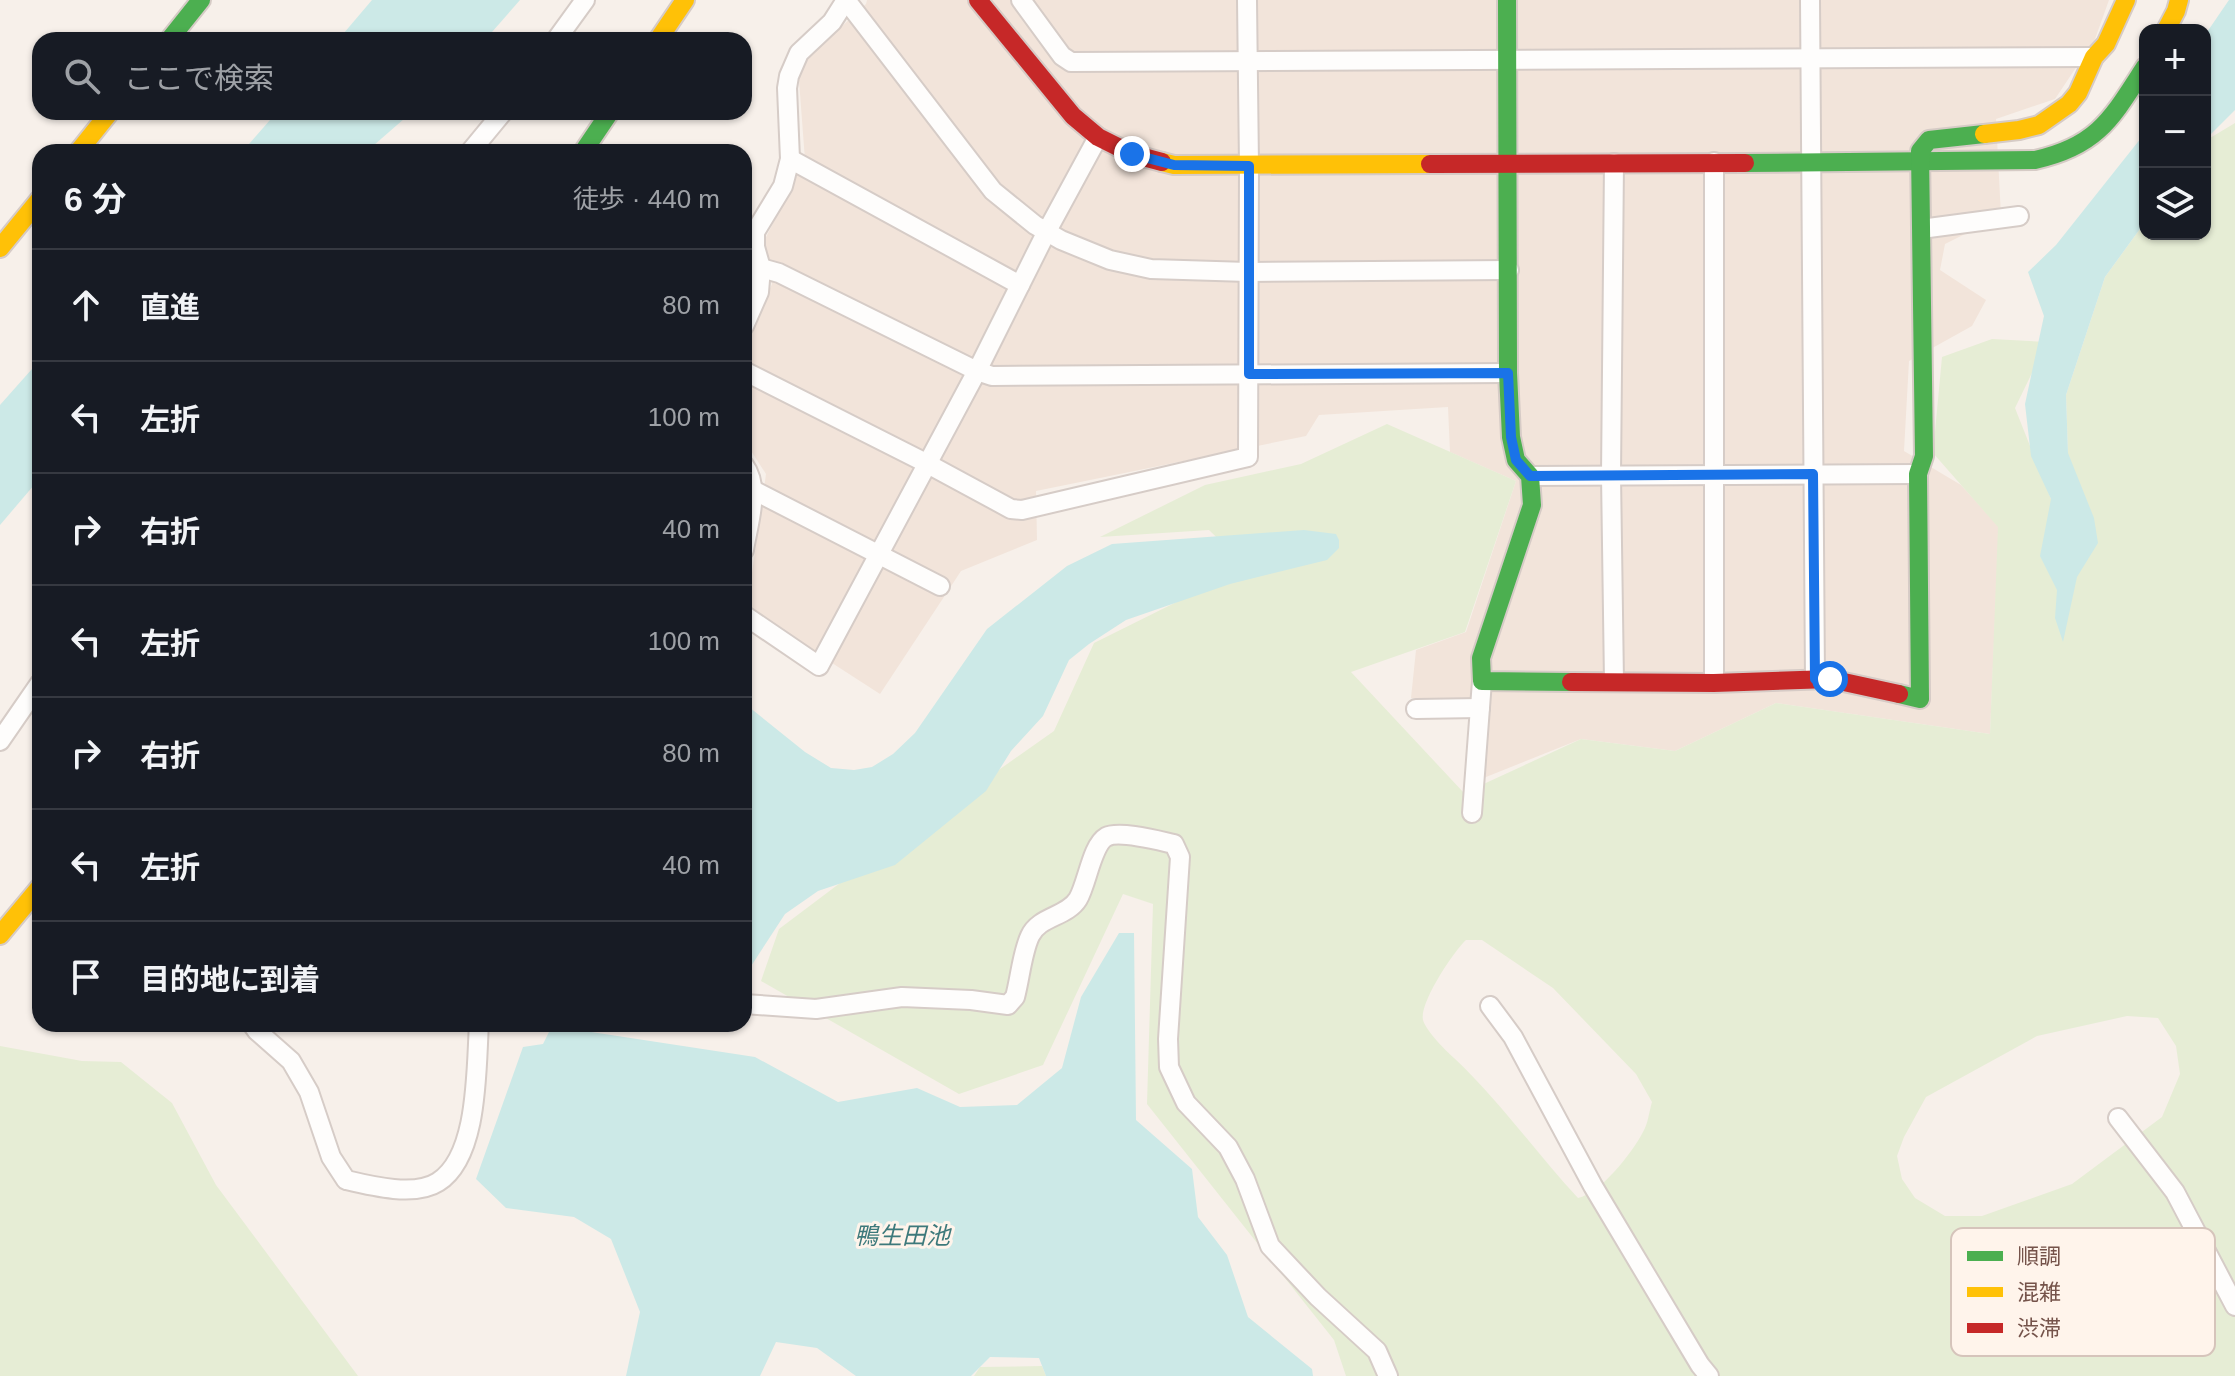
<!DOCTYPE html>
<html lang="ja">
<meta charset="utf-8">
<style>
body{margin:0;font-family:Helvetica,"Noto Sans JP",sans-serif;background:#20242c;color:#f1f3f6}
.controls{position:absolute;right:24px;top:24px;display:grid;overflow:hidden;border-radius:16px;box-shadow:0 2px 6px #0004}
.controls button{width:72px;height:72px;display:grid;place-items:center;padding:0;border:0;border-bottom:2px solid #363941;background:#171b24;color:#f1f3f6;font:40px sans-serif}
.stop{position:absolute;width:24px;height:24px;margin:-18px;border:6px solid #1a73e8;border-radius:50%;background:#fff}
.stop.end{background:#1a73e8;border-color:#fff;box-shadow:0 2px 8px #0008}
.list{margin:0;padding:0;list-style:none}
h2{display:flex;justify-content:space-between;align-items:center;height:104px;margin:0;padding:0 32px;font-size:34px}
h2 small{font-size:26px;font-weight:400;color:#9ea1a6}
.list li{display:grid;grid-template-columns:52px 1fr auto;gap:24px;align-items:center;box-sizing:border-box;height:112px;padding:0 32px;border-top:2px solid #363941}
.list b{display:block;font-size:30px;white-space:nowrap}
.list em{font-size:26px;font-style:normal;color:#9ea1a6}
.icon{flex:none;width:44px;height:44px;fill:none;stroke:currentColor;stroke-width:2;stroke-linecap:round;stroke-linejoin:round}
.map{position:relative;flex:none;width:2235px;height:1376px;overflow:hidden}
.search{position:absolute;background:#171b24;box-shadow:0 2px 6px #0004;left:32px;top:32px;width:720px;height:88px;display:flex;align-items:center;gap:20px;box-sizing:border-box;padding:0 28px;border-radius:24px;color:#9ea1a6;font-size:30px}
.panel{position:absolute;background:#171b24;box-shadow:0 2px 6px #0004;left:32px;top:144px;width:720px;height:888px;border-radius:24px}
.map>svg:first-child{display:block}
</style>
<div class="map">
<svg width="2235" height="1376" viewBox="0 0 2235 1376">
<rect width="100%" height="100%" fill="#f7f0ea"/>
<polygon fill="#f2e4da" points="867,0 2109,0 2095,39 2055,99 1996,119 2001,216 1945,244 1940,270 1986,300 1972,326 1909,361 1904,451 1961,485 1999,527 1990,734 1776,703 1675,751 1581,739 1481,779 1480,699 1411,698 1416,650 1466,632 1516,481 1450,452 1448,407 1319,415 1306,436 1036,491 1037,540 961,571 880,694 747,608 766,474 744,440 744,345 772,284 761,247 805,160 798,67 866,4"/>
<g fill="#e6edd5" fill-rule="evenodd">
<path d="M2235,123V1376H1346L1334,1340L1147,1104L1153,904L1123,894L1043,1065L959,1094L761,981L779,929L868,862L1054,731L1094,643L1247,567L1209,530L1100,537L1205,485L1301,464L1387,424L1516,481L1465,632L1351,672L1464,793L1581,739L1675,751L1776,703L1990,734L1998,527L1933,453L1942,357L1992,339L2047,342L2015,408L2051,499L2068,453L2066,395L2105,277L2145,222V234H2205V141ZM1466,940H1482L1553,988L1636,1074L1652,1102C1649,1112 1648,1124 1643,1132C1632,1153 1601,1193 1578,1198C1536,1153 1500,1101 1454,1058C1446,1051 1426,1031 1423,1020C1419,1003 1454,951 1466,940ZM2127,1016L2158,1018L2176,1046L2180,1074L2162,1117L2072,1184L1982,1216H1945L1915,1198L1902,1179L1897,1156L1904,1137L1926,1097L2037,1036Z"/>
<polygon points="0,1046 82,1061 121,1062 172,1103 216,1185 358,1376 0,1376"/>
<polygon points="1042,1366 1046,1376 974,1376 980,1367"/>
</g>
<g fill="#cce9e7">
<polygon points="372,0 520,0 485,40 338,40"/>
<polygon points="2229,0 2235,0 2235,110 2205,140 2205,35"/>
<polygon points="277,112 412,112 366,152 242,152"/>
<polygon points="2145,133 2145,222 2105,277 2066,395 2068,453 2094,518 2098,543 2077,577 2063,642 2055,618 2057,590 2040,556 2051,499 2031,456 2025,404 2044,316 2028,272 2056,245"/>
<polygon points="40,360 40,478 0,525 0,405"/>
<polygon points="1304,530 1336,534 1339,540 1339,548 1327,560 1230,584 1126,620 1089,644 1069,660 1043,716 1011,751 986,791 895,865 818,891 785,914 744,977 744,703 805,752 831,768 854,770 872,767 893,754 915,733 987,629 1067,566 1112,544"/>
<polygon points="1119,933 1134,933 1136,1120 1192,1169 1198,1217 1227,1255 1248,1317 1312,1369 1313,1376 1046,1376 1039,1358 990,1357 971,1376 856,1376 817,1348 776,1342 760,1376 626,1376 640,1312 611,1239 574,1217 506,1208 476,1179 523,1047 543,1044 552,1026 755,1057 838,1102 917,1088 960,1107 1017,1105 1062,1068 1081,997"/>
</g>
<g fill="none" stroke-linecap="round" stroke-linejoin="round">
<defs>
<g id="street">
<polyline points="846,0 993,191 1035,225 1061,240 1110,260 1151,269 1248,272 1509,270"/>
<polyline points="1021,0 1062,56 1071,62 2094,57"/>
<polyline points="1810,0 1815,679"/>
<polyline points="556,40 585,0"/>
<polyline points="470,152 503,112"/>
<polyline points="790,159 1020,285"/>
<polyline points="1714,162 1714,683"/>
<polyline points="1614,163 1611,475 1614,682"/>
<polyline points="1921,229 2019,216"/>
<polyline points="761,268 779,273 977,371 992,376 1508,373"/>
<polyline points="744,326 759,292 761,268 755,247 755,232 783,186 790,159 787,88 789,76 799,53 832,22 846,0"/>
<polyline points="744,371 926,463 1011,509 1022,510 1248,457 1249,166 1247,0"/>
<path d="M744,465C761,488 748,524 744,550"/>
<polyline points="1530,476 1918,474"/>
<polyline points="753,490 940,586"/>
<polyline points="744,615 819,666 977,371 1047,231 1098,137"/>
<polyline points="1416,709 1480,708"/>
<polyline points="0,741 40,683"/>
<polyline points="1472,813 1482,681"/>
<path d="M744,1004L816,1009L902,997L971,1000L1008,1005L1015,997C1020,979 1022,953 1030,936C1039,916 1067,917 1078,899C1087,884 1092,845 1106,837C1119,830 1160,841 1174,844L1180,857L1168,1039L1169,1067L1186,1103L1228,1147L1245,1179L1270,1246L1318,1297L1377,1351L1388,1376"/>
<polyline points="1490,1006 1513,1037 1593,1186 1700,1365 1709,1376"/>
<path d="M252,1024L257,1031L291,1061L309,1092L331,1157L346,1180C371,1186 415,1197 438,1182C479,1156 476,1068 479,1024"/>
<polyline points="2118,1118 2175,1192 2235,1306"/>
</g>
<g id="fast">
<polyline points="1507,0 1508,373 1511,437 1516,460 1530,476 1532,505 1481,658 1482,681 1571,682"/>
<polyline points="169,40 201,0"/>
<polyline points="583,152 610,112"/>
<path d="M1745,163L2035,160C2098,146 2112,118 2145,67"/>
<polyline points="1899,694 1920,699 1918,474 1924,456 1920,151 1929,140 1984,134"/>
</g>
<g id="slow">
<polyline points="2166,30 2176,11 2179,0"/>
<polyline points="658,40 685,0"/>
<polyline points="1984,134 2019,130 2039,125 2069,104 2078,93 2094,57 2106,44 2126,0"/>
<polyline points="78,152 110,112"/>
<polyline points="1162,162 1174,165 1430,164"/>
<polyline points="0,248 40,199"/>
<polyline points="0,935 40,887"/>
</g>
<g id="jam">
<polyline points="978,0 1073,116 1098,137 1132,154 1162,162"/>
<polyline points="1430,164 1745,163"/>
<polyline points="1571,682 1714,683 1830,679 1899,694"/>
</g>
</defs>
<use href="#street" stroke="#d6ccc7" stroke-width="22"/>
<use href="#fast" stroke="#d6cbc6" stroke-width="22"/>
<use href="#slow" stroke="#d6cbc6" stroke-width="22"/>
<use href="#jam" stroke="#d6cbc6" stroke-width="22"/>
<use href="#street" stroke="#fefdfc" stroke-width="18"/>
<use href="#fast" stroke="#4caf50" stroke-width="18"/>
<use href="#slow" stroke="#ffc107" stroke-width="18"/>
<use href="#jam" stroke="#c62828" stroke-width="18"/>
</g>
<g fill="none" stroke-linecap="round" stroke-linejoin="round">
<polyline stroke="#1a73e8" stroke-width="10" points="1132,154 1174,165 1249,166 1249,374 1508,373 1511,437 1516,460 1530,476 1813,474 1815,679 1830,679"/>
</g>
<g text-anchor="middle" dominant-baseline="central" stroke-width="6" stroke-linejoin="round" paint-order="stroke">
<g font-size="24" font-style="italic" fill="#3d797b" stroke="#fff4eb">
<text x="902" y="1235">鴨生田池</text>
</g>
</g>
<rect x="1951" y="1228" width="264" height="128" rx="12" fill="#fff4eb" stroke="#d6c4bb" stroke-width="2"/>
<rect x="1967" y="1251" width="36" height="10" fill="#4caf50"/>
<rect x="1967" y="1287" width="36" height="10" fill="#ffc107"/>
<rect x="1967" y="1323" width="36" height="10" fill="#c62828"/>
<g font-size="22" fill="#75534a">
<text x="2017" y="1264">順調</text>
<text x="2017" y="1300">混雑</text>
<text x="2017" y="1336">渋滞</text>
</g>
</svg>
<div class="controls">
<button>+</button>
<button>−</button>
<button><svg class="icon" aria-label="layers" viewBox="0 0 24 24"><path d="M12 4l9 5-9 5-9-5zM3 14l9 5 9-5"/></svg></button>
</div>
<div class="stop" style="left:1830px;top:679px"></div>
<div class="stop end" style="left:1132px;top:154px"></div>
<div class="search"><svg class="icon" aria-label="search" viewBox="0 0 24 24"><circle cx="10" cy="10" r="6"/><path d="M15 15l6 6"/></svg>ここで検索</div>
<section class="panel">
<h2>6 分<small>徒歩 · 440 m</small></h2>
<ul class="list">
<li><svg class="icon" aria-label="ahead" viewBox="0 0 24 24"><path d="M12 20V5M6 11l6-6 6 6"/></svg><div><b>直進</b></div><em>80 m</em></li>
<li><svg class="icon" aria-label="left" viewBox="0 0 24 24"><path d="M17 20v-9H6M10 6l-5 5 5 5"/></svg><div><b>左折</b></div><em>100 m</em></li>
<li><svg class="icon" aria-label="right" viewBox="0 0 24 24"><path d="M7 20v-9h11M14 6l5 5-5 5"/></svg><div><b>右折</b></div><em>40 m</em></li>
<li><svg class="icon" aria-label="left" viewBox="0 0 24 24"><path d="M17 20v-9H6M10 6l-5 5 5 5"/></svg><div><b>左折</b></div><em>100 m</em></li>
<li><svg class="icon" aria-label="right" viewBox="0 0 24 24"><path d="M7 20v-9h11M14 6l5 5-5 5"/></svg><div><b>右折</b></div><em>80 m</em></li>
<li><svg class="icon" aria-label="left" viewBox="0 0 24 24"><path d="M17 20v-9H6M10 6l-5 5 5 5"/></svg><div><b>左折</b></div><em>40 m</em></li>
<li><svg class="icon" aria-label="arrive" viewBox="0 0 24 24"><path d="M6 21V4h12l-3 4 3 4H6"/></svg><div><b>目的地に到着</b></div></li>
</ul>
</section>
</div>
